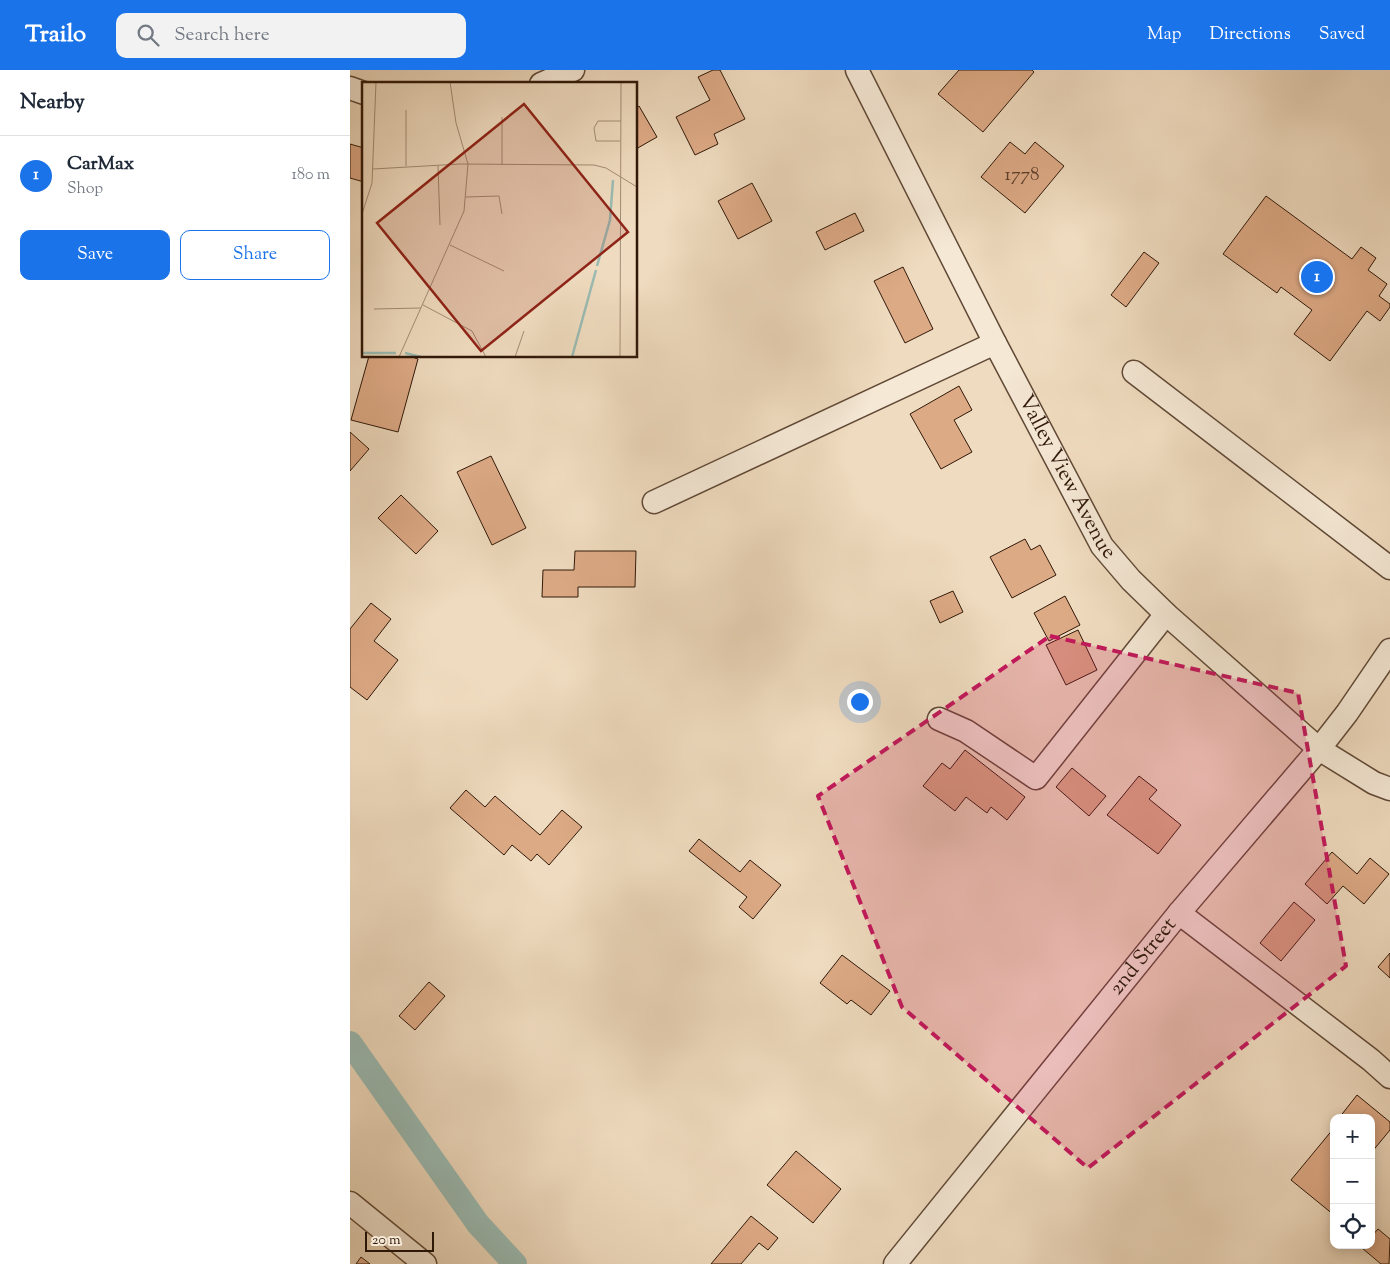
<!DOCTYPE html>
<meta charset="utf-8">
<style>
body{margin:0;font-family:"Sorts Mill Goudy",serif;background:#f2f2f3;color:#1f2937}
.controls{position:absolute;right:15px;bottom:15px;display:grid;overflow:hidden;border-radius:10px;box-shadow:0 2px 12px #0003}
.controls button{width:45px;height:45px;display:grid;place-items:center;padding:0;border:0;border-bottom:1px solid #e0e1e3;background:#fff;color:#1f2937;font:25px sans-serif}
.scale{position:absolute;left:15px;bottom:12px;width:69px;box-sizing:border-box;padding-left:5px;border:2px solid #301809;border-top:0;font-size:14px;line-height:18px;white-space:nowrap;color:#301809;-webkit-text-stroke:4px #f5e8d5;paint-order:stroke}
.you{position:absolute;left:509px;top:631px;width:18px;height:18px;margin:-12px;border:4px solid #fff;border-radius:50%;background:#1a73e8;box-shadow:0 0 0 8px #1a73e833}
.badge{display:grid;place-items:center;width:32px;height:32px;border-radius:50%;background:#1a73e8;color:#fff;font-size:16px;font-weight:700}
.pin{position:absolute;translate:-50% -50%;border:2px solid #fff;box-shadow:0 1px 5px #0006}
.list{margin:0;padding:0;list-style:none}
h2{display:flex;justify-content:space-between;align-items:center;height:65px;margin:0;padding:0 20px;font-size:21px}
h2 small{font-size:16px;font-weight:400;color:#747a83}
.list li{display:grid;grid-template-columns:32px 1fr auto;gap:15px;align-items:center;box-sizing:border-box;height:80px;padding:0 20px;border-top:1px solid #e0e1e3}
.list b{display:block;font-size:19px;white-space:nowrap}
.list p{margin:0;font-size:16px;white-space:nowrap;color:#747a83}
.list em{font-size:16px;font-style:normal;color:#747a83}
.actions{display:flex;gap:10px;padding:15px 20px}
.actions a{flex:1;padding:11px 0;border:1px solid #1a73e8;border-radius:10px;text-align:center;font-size:18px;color:#1a73e8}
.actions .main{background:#1a73e8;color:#fff}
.icon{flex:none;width:28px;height:28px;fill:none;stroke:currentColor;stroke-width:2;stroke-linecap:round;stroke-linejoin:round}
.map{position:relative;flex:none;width:1040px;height:1194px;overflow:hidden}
header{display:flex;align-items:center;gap:30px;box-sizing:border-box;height:70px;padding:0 25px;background:#1a73e8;color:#fff}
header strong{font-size:24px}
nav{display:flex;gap:28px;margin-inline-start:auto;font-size:18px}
.search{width:350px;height:45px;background:#f2f2f3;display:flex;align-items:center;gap:12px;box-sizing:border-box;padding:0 18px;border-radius:10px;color:#747a83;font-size:19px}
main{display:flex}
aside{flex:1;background:#fff}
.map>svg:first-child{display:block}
</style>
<header>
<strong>Trailo</strong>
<div class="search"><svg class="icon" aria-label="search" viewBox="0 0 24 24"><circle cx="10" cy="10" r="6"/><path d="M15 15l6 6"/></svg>Search here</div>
<nav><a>Map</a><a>Directions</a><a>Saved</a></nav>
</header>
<main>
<aside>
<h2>Nearby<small></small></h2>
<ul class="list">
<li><span class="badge">1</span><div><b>CarMax</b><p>Shop</p></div><em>180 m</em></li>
</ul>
<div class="actions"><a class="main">Save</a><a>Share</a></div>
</aside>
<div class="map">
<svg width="1040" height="1194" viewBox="0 0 1040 1194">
<rect width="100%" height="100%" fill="#efdbbf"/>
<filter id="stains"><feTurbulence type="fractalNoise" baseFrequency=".004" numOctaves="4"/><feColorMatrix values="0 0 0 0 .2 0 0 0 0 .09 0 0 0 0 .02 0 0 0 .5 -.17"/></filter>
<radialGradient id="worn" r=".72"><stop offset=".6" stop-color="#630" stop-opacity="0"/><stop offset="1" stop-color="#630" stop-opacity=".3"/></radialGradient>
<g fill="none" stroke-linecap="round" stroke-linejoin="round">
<polyline stroke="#9abbb2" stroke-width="24" points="0,973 128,1154 165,1194"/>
</g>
<g fill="#ddaa86" stroke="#301809">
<polygon points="363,0 370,0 395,49 364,64 368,74 345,85 326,47 360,30 348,7"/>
<polygon points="609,0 682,0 684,2 633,62 588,24"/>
<polygon points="289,36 307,67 286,79 286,38"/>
<polygon points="660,72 675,84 685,72 714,96 675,143 631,107"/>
<polygon points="0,74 14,78 14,112 0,108"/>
<polygon points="402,113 422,151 388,169 368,131"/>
<polygon points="916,126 1002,189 1011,177 1026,188 1018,200 1037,214 1029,226 1040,234 1040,237 1030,251 1017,241 980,291 944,264 962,240 931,217 927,223 873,184"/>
<polygon points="505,143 514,161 475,180 466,162"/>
<polygon points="794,182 809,193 776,237 761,225"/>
<polygon points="553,197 583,259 555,273 524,211"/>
<polygon points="19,286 59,286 68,289 48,362 1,350"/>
<polygon points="609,316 622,340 604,350 622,382 591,399 560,344"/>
<polygon points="0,362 19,379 0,401"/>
<polygon points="141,386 176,458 142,475 107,402"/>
<polygon points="51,425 88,461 66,484 28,448"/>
<polygon points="675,469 681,480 690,475 706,505 662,528 640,487"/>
<polygon points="225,481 286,481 285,517 228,517 228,527 192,527 193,500 224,500"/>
<polygon points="603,521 613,542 590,553 580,531"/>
<polygon points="715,526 730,555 699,571 684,543"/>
<polygon points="21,533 41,549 24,571 48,590 17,630 0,617 0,559"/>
<polygon points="728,560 747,600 716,615 696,575"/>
<polygon points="615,680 675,727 657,750 641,737 637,743 616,727 605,741 573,716 592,693 600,699"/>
<polygon points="722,698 756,726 739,746 706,717"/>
<polygon points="789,706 807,720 799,729 831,755 808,784 757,745"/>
<polygon points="116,720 135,737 145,726 190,765 212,740 232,757 199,795 187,784 181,791 162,775 154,785 100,738"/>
<polygon points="349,769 390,802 400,790 431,815 403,849 389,837 397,827 339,781"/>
<polygon points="982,782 1007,804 1020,788 1039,804 1014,834 993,816 977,834 955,814"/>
<polygon points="944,832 965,850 931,891 910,873"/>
<polygon points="1040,883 1040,908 1028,897"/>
<polygon points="492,885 540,921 521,945 501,930 497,934 470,913"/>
<polygon points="79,912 95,926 65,960 49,946"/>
<polygon points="1007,1025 1040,1052 1040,1060 1021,1083 1021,1048 989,1048"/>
<polygon points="984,1058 984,1145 941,1110"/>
<polygon points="446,1081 491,1119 463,1153 417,1115"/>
<polygon points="401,1146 428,1168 418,1180 409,1173 391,1194 361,1194"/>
<polygon points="1028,1159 1040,1169 1039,1194 1031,1194 1012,1178 1014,1175 1021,1175 1021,1167"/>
<polygon points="11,1187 20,1194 6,1194"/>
</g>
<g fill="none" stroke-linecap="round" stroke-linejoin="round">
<defs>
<g id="minor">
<path id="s1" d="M507,0L645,273L752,476L781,510L816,544L969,679L1024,713L1040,719"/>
<polyline points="191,14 223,0"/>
<polyline points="0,18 14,23"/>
<polyline points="784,302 1040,498"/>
<polyline points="304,432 645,273"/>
<polyline points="589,649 616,661 686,708 816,544"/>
<polyline points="829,843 1021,990 1040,1007"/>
<polyline points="0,1133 75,1194"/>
<path id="s2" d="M545,1194L829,843L969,679L997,643L1040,580"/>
</g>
</defs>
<use href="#minor" stroke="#604936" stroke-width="25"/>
<use href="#minor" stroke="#f5e8d5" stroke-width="22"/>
</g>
<path fill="#c2185b" fill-opacity="0.2" stroke="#c2185b" stroke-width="4" stroke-dasharray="10 6" stroke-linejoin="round" d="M700,566L948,623L996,896L738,1098L552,937L468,726Z"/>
<g text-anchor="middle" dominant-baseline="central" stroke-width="5" stroke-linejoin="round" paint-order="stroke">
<g font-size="19" fill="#5b3c28">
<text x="672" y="105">1778</text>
</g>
<g font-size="21" fill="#301809" stroke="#f5e8d5">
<text stroke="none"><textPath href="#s1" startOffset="458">Valley View Avenue</textPath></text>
<text stroke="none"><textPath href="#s2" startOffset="395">2nd Street</textPath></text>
</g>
</g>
<g transform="translate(12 12)">
<rect width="275" height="275" fill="#efdbbf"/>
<path fill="none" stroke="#9abbb2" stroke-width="2.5" d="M235,184L248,138L251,98M0,271H34M43,271L59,275M210,275L234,188"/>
<path fill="none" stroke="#a38d76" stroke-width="1" d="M258,59H234L232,46L236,39H259M140,83V35M44,84V28M76,84L78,143M11,87L98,82L232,83L244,86L275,105M104,115L137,114L140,132M0,132L10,101L14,0M88,163L142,189M61,223L110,249L124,275M12,227L59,226M37,275L102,129L106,82L94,41L88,0M153,275L162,249M258,275L259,0"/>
<path fill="#8f2418" fill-opacity="0.15" stroke="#8f2418" stroke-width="2.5" d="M162,22L266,150L119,269L15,141Z"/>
<rect width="275" height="275" fill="none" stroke="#301809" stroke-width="2.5"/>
</g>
<rect width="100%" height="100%" filter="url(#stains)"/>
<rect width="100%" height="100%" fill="url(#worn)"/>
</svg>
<div class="controls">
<button>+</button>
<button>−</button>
<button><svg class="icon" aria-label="locate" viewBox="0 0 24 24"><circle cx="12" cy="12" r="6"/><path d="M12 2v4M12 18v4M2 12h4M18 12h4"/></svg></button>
</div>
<div class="scale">20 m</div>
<div class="you"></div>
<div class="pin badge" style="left:967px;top:207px">1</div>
</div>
</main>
